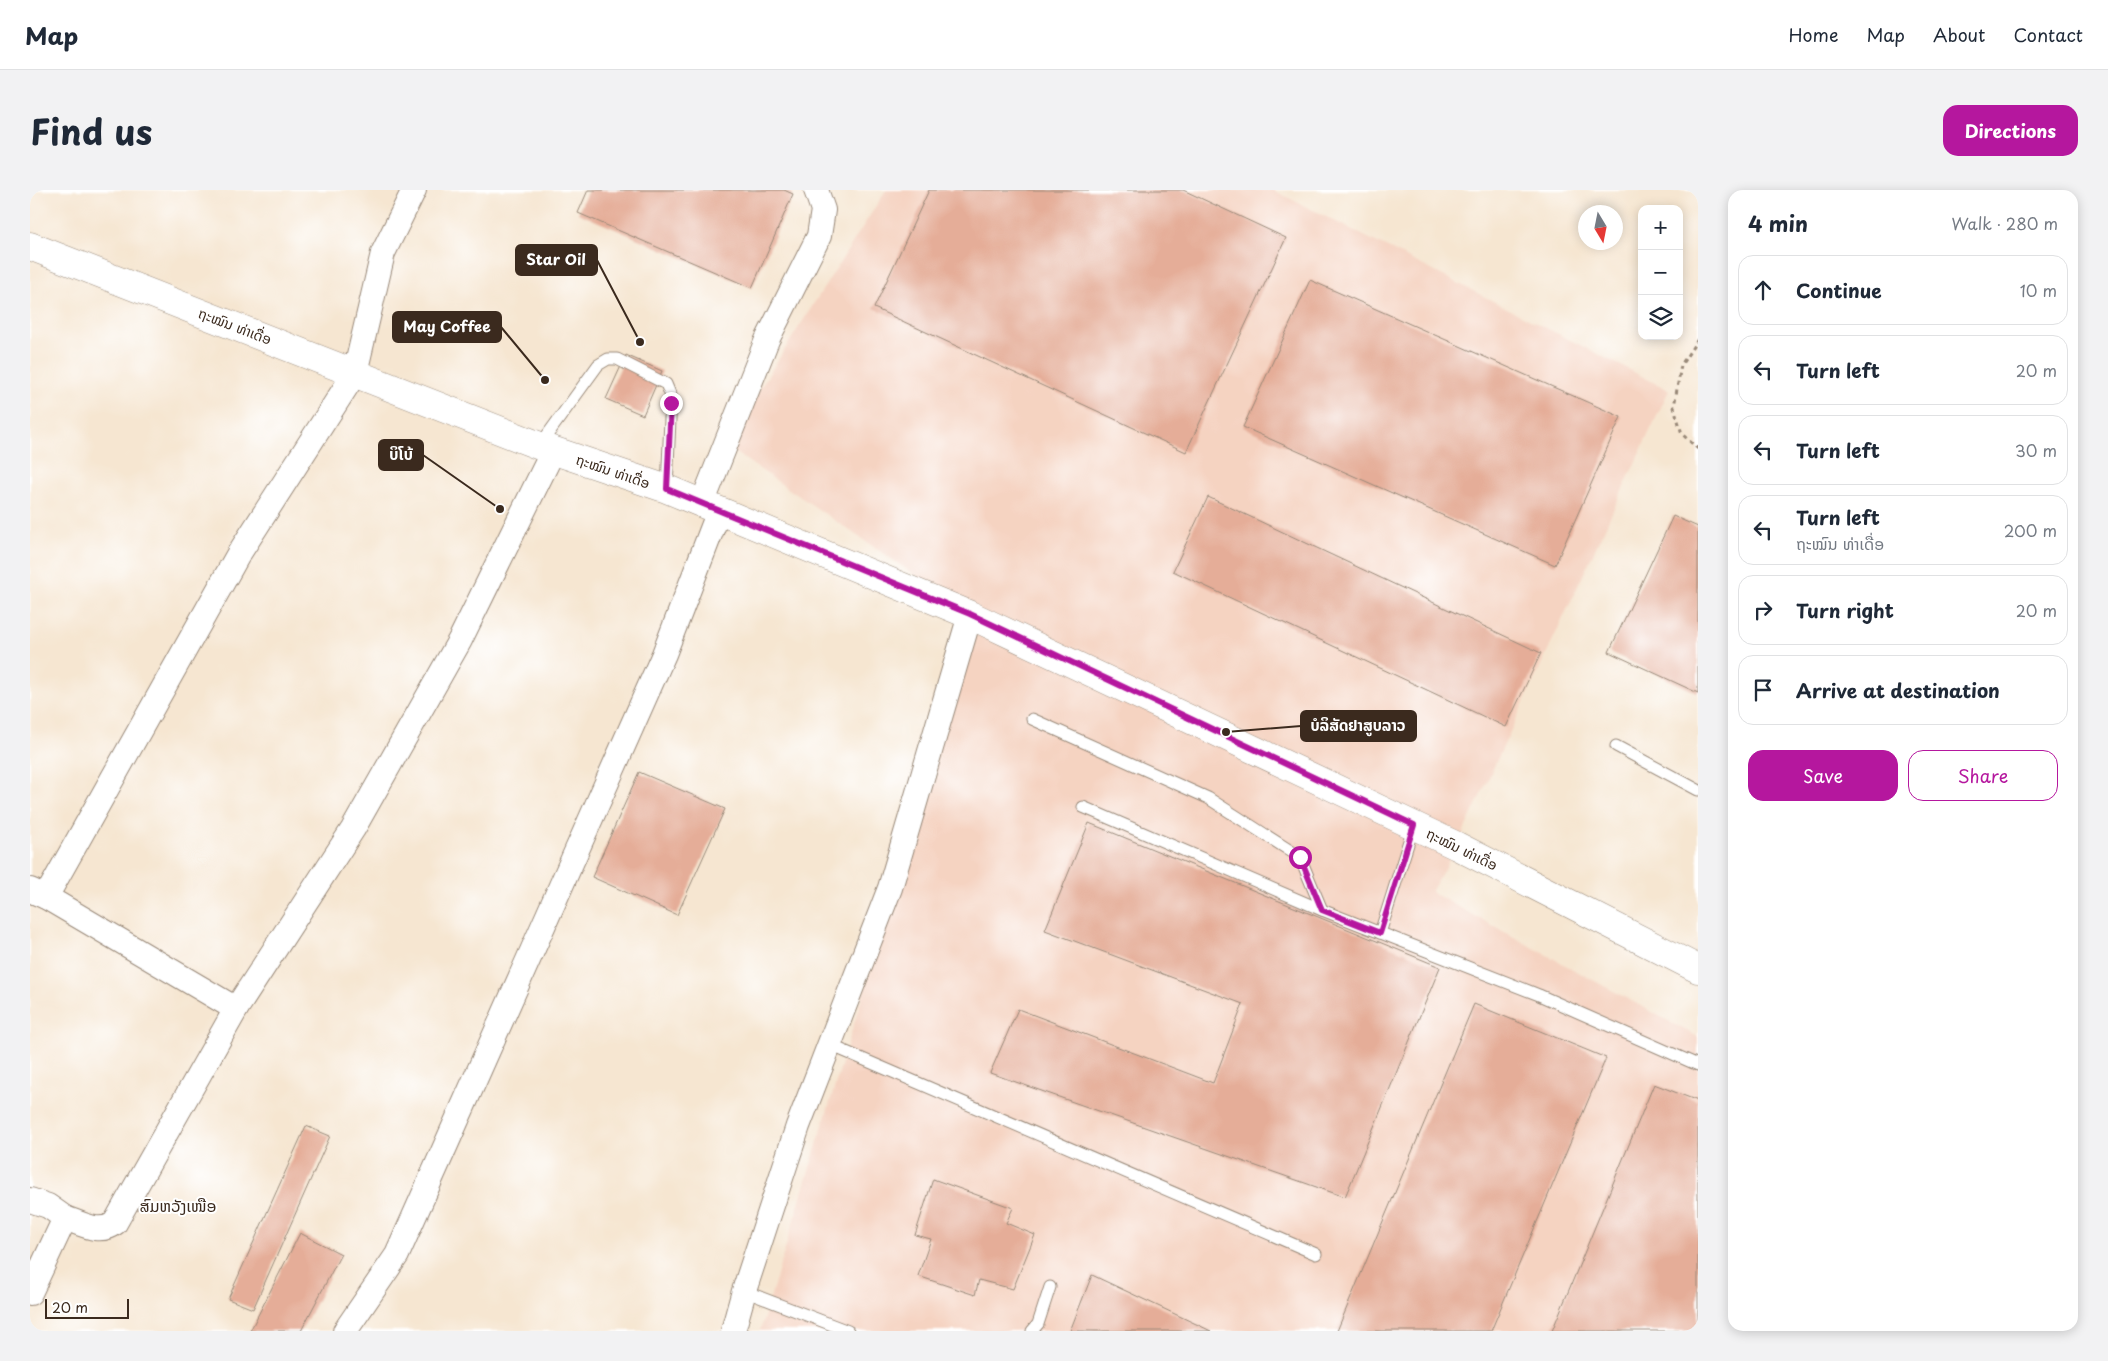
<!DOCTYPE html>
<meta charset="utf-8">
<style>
body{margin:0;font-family:"Playpen Sans","Noto Sans Lao",sans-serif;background:#f2f2f3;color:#1f2937}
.controls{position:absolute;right:15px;top:15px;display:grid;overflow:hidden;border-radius:10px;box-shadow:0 2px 12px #0003}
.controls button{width:45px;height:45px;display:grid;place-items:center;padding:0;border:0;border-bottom:1px solid #e0e1e3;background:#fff;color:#1f2937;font:25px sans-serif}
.compass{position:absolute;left:1548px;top:15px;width:45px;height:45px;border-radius:50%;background:#fff;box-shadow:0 2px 12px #0003;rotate:170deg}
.scale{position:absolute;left:15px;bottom:12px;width:84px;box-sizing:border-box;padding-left:5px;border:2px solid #3b2a1e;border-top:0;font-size:14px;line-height:18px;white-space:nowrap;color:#3b2a1e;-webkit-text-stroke:4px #fff;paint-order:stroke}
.stop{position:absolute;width:15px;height:15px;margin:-11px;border:4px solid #b5179e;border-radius:50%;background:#fff}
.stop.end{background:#b5179e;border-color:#fff;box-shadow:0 1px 5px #0008}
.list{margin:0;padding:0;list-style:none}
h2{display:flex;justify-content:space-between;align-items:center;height:65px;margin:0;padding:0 20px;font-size:21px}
h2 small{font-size:16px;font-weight:400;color:#747a83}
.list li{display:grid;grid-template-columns:32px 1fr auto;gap:15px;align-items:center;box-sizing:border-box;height:70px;margin:0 10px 10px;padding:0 10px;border:1px solid #e0e1e3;border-radius:15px}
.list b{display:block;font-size:19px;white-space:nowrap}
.list p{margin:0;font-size:16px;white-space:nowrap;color:#747a83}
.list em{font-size:16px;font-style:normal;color:#747a83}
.actions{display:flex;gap:10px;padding:15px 20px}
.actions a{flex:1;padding:11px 0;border:1px solid #b5179e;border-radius:15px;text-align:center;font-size:18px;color:#b5179e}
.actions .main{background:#b5179e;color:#fff}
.icon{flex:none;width:28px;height:28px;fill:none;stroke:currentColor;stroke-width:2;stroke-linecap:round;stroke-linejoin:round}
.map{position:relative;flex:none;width:1668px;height:1141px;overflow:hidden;border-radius:15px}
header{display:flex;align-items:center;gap:30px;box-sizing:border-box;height:70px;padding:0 25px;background:#fff;border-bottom:1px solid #e0e1e3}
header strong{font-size:24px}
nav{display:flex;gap:28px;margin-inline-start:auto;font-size:18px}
.intro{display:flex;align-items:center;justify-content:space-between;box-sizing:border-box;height:120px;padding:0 30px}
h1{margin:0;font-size:35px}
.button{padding:12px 22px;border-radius:15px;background:#b5179e;color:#fff;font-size:18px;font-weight:700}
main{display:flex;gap:30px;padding:0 30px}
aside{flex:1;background:#fff;border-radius:15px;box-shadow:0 2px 12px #0003}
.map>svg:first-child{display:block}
</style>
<header>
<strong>Map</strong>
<nav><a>Home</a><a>Map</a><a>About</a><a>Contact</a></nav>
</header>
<div class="intro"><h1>Find us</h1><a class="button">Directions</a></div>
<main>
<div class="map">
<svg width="1668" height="1141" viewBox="0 0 1668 1141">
<rect width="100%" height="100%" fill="#fff"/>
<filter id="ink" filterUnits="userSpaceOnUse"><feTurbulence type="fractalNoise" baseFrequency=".02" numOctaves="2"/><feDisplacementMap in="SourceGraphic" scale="10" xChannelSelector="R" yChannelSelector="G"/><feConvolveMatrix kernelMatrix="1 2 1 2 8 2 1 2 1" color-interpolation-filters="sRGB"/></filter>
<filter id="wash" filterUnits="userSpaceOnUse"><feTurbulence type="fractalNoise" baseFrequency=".0096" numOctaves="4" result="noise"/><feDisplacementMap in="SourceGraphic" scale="20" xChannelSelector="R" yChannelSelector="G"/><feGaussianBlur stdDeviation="1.12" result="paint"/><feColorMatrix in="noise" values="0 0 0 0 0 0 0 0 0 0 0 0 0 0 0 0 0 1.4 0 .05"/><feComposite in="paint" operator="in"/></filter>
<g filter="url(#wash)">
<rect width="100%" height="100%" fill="#f6e6d1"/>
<polygon fill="#f5d3c1" points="856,0 1243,0 1639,200 1427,656 1401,702 1668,847 1668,1141 730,1141 948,428 694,255"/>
<g id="blocks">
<g fill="#e5ad98">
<polygon points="558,0 754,0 763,4 722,98 548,23"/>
<polygon points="899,0 1153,0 1256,48 1156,262 844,118"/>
<polygon points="1280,90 1591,227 1525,375 1213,237"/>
<polygon points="596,165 632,181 613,225 576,209"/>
<polygon points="1178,307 1511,463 1476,537 1143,381"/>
<polygon points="1643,326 1668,337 1668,503 1579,462"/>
<polygon points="609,582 695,619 647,725 562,687"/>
<polygon points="1059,633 1410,777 1315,1007 960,883 988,819 1183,893 1213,814 1015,740"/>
<polygon points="1444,814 1576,868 1461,1141 1307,1141"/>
<polygon points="1624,894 1668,911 1668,1141 1522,1141"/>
<polygon points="276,936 300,946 223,1119 198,1109"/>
<polygon points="903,989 983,1018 976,1033 1005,1045 983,1099 949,1090 945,1105 888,1086 901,1049 885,1045"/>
<polygon points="270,1043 311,1064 271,1141 220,1141"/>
<polygon points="1062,1085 1181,1141 1040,1141"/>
</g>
</g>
</g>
<g filter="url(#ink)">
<use href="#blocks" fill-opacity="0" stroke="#988878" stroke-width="1"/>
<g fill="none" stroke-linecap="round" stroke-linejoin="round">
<defs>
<g id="lane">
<polyline points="510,255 568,175 578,169 587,169 636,194 641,206 637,299"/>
<polyline points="1002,529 1178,608 1270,667 1292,720"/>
<polyline points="1586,556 1668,600"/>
<polyline points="1053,617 1292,720 1509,805 1668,875"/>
<polyline points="1350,743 1384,635"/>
<polyline points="800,855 1286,1064"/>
<polyline points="714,1101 818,1141"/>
<polyline points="1002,1141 1008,1134 1020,1097"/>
</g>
<g id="street">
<polyline points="672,314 737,150 789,46 793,20 786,0"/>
<polyline points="0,700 16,707 206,819"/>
<polyline points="16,707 208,365 325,183 353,63 384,0"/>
<polyline points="0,1010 18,1016 35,1028"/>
<path d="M0,1103L35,1028C52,1034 70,1045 85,1033L206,819L323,639L430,450L523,261"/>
<polyline points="315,1141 367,1065 634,464 689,321"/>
<polyline points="703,1141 714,1101 768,936 860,698 940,425"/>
</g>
<polyline id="primary" points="0,56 510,256 637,299 940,425 1427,656 1668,779"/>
</defs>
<use href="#lane" stroke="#988878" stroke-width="13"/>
<use href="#street" stroke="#988878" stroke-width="26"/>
<use href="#primary" stroke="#988878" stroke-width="29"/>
<polyline stroke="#988878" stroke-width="3" stroke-dasharray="4 4" stroke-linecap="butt" points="1668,149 1651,175 1644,217 1652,244 1668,259"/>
<use href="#lane" stroke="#fff" stroke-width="11"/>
<use href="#street" stroke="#fff" stroke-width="24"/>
<use href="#primary" stroke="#fff" stroke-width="28"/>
</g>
</g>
<g fill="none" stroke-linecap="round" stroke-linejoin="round" filter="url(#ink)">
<polyline stroke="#b5179e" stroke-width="6" points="641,213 637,299 940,424 1384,635 1350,743 1292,720 1270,667"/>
</g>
<g text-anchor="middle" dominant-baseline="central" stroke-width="4" stroke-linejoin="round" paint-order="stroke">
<g font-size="14" fill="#3b2a1e" stroke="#fff">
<text transform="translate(205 136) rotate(21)">ຖະໝົນ ທ່າເດື່ອ</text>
<text transform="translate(583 281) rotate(19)">ຖະໝົນ ທ່າເດື່ອ</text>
<text transform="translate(1432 659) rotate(26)">ຖະໝົນ ທ່າເດື່ອ</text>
</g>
<g font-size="16" fill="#3b2a1e" stroke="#fff">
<text x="148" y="1015">ສົມຫວັງເໜືອ</text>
</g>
</g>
<path fill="none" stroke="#3b2a1e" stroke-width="2" d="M610 152L567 70M515 190L471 137M470 319L393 265M1196 542L1271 536"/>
<g fill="#3b2a1e" stroke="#fff" stroke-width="2">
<circle cx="610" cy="152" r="5"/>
<circle cx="515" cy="190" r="5"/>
<circle cx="470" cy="319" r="5"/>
<circle cx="1196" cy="542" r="5"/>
</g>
<g fill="#3b2a1e" stroke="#3b2a1e" stroke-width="2">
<rect x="486" y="55" width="81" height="30" rx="5"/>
<rect x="363" y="122" width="108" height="30" rx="5"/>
<rect x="349" y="250" width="44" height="30" rx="5"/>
<rect x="1271" y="521" width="115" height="30" rx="5"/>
</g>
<g font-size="15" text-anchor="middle" font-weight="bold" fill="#fff">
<text x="526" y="75">Star Oil</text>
<text x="417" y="142">May Coffee</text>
<text x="371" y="270">ບິໂບ້</text>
<text x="1328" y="541">ບໍລິສັດຢາສູບລາວ</text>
</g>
</svg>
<div class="controls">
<button>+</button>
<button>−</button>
<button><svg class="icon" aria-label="layers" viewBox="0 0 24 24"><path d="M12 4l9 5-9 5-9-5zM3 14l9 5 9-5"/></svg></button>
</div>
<svg class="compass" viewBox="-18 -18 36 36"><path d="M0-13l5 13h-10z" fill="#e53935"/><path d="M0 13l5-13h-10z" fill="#747a83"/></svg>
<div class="scale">20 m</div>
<div class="stop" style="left:1270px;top:667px"></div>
<div class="stop end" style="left:641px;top:213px"></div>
</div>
<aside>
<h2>4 min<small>Walk · 280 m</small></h2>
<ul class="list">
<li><svg class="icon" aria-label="ahead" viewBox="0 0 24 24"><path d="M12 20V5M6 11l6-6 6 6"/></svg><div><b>Continue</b></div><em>10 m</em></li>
<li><svg class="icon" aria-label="left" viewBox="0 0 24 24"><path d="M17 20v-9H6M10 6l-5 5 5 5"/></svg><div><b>Turn left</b></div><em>20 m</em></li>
<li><svg class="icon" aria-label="left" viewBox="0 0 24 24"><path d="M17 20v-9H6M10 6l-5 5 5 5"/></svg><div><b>Turn left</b></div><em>30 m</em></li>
<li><svg class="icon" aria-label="left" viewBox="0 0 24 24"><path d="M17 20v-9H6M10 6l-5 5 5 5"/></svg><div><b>Turn left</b><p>ຖະໝົນ ທ່າເດື່ອ</p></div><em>200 m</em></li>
<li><svg class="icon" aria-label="right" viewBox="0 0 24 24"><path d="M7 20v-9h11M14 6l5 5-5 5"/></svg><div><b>Turn right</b></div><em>20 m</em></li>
<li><svg class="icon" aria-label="arrive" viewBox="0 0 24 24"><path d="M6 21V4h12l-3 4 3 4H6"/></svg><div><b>Arrive at destination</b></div></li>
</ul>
<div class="actions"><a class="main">Save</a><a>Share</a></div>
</aside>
</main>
